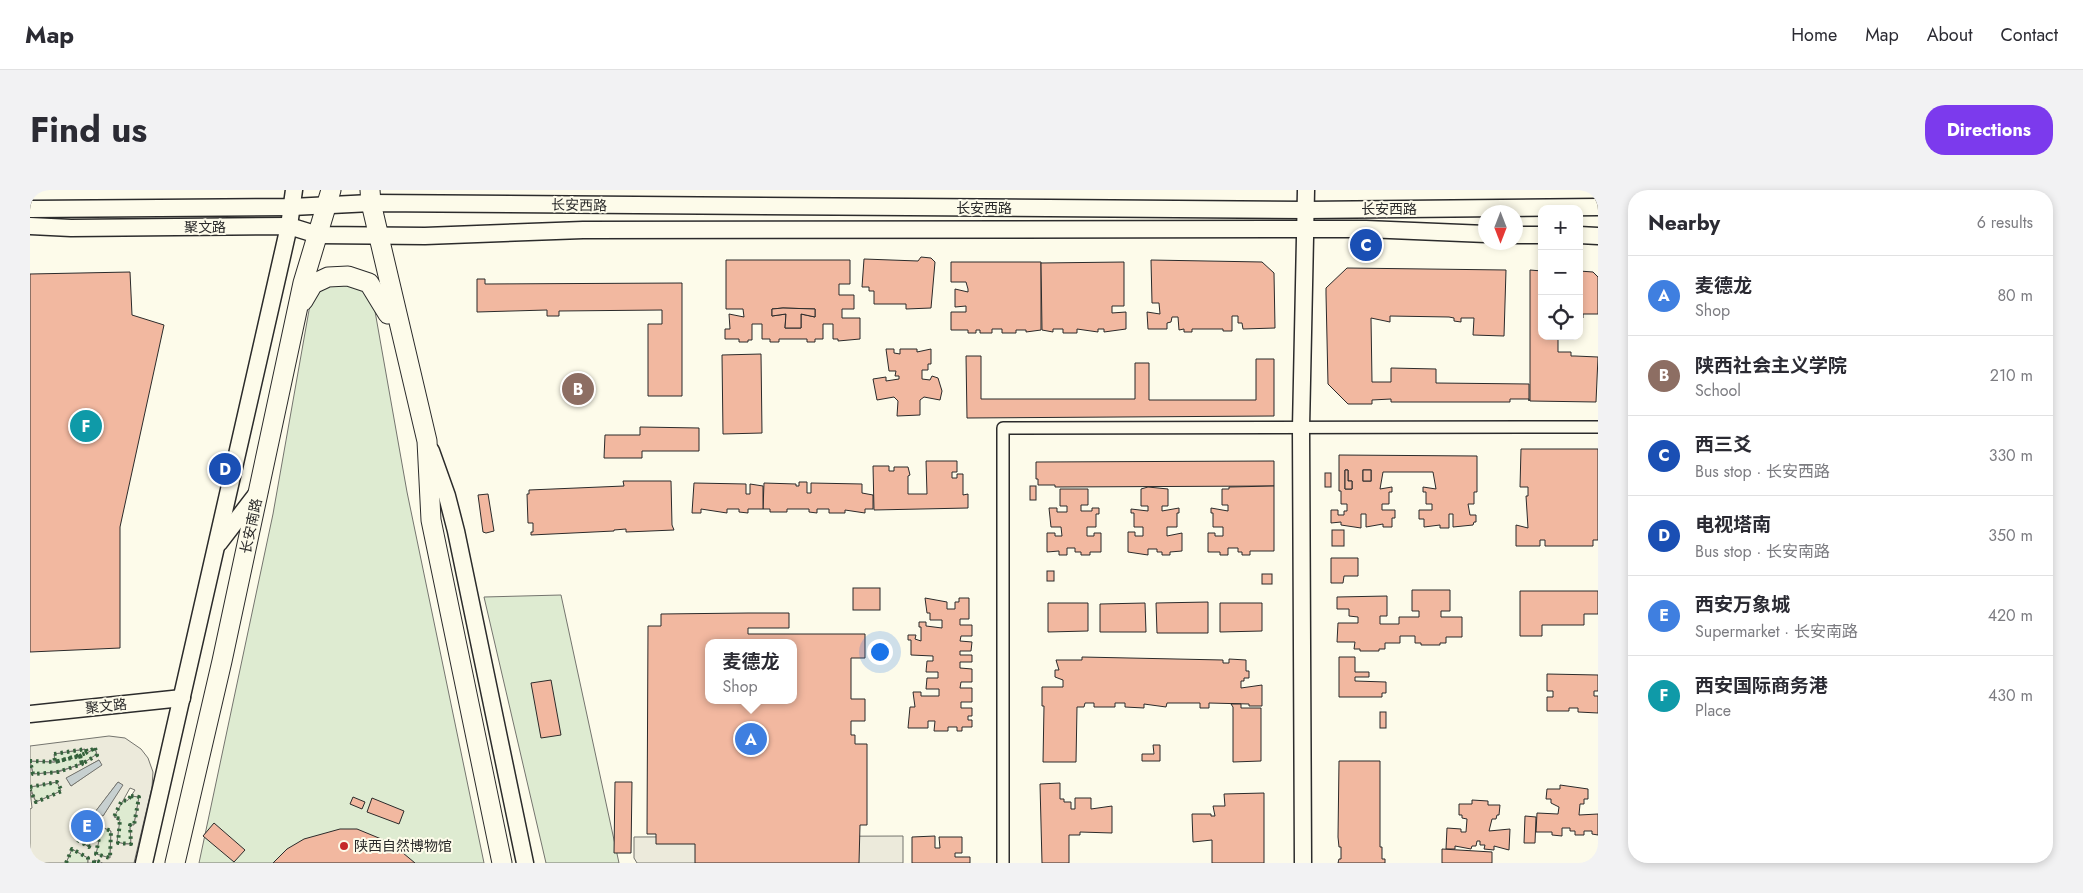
<!DOCTYPE html>
<meta charset="utf-8">
<style>
body{margin:0;font-family:Jost,"Noto Sans SC",sans-serif;background:#f2f2f3;color:#2b2b33}
.controls{position:absolute;right:15px;top:15px;display:grid;overflow:hidden;border-radius:10px;box-shadow:0 2px 8px #0003}
.controls button{width:45px;height:45px;display:grid;place-items:center;padding:0;border:0;border-bottom:1px solid #e1e1e2;background:#fff;color:#2b2b33;font:25px sans-serif}
.compass{position:absolute;left:1448px;top:15px;width:45px;height:45px;border-radius:50%;background:#fff;box-shadow:0 2px 8px #0003;rotate:180deg}
.you{position:absolute;left:849px;top:461px;width:18px;height:18px;margin:-12px;border:4px solid #fff;border-radius:50%;background:#1a73e8;box-shadow:0 0 0 8px #1a73e833}
.badge{display:grid;place-items:center;width:32px;height:32px;border-radius:50%;background:#7c3aed;color:#fff;font-size:16px;font-weight:700}
.pin{position:absolute;translate:-50% -50%;border:2px solid #fff;box-shadow:0 1px 5px #0006}
.popup{position:absolute;left:675px;top:449px;width:92px;height:65px;box-sizing:border-box;display:grid;place-content:center;border-radius:10px;background:#fff;filter:drop-shadow(0 1px 4px #0005);font-size:16px;white-space:nowrap;color:#7c7c81}
.popup b{font-size:19px;color:#2b2b33}
.popup::after{content:'';position:absolute;left:50%;top:100%;margin-left:-10px;border:10px solid transparent;border-top-color:#fff}
.list{margin:0;padding:0;list-style:none}
h2{display:flex;justify-content:space-between;align-items:center;height:65px;margin:0;padding:0 20px;font-size:21px}
h2 small{font-size:16px;font-weight:400;color:#7c7c81}
.list li{display:grid;grid-template-columns:32px 1fr auto;gap:15px;align-items:center;box-sizing:border-box;height:80px;padding:0 20px;border-top:1px solid #e1e1e2}
.list b{display:block;font-size:19px;white-space:nowrap}
.list p{margin:0;font-size:16px;white-space:nowrap;color:#7c7c81}
.list em{font-size:16px;font-style:normal;color:#7c7c81}
.icon{flex:none;width:28px;height:28px;fill:none;stroke:currentColor;stroke-width:2;stroke-linecap:round;stroke-linejoin:round}
.map{position:relative;flex:none;width:1568px;height:673px;overflow:hidden;border-radius:20px}
header{display:flex;align-items:center;gap:30px;box-sizing:border-box;height:70px;padding:0 25px;background:#fff;border-bottom:1px solid #e1e1e2}
header strong{font-size:24px}
nav{display:flex;gap:28px;margin-inline-start:auto;font-size:18px}
.intro{display:flex;align-items:center;justify-content:space-between;box-sizing:border-box;height:120px;padding:0 30px}
h1{margin:0;font-size:35px}
.button{padding:12px 22px;border-radius:20px;background:#7c3aed;color:#fff;font-size:18px;font-weight:700}
main{display:flex;gap:30px;padding:0 30px}
aside{flex:1;background:#fff;border-radius:20px;box-shadow:0 2px 8px #0003}
.map>svg:first-child{display:block}
</style>
<header>
<strong>Map</strong>
<nav><a>Home</a><a>Map</a><a>About</a><a>Contact</a></nav>
</header>
<div class="intro"><h1>Find us</h1><a class="button">Directions</a></div>
<main>
<div class="map">
<svg width="1568" height="673" viewBox="0 0 1568 673">
<rect width="100%" height="100%" fill="#fdfbea"/>
<g fill="#deebd1" stroke="#74746e">
<polygon points="326,92 343,110 377,302 454,673 169,673 243,324 281,109 288,96"/>
<polygon points="531,405 589,673 516,673 454,407"/>
<path d="M65,558L67,565C47,578 26,583 3,584L0,571L24,572V564L56,559L57,563Z"/>
<polygon points="27,592 32,601 6,612 0,597"/>
<polygon points="101,606 109,607 104,635 100,635 101,654 87,653 89,630 84,627 92,610 97,611"/>
<polygon points="54,636 64,641 59,657 46,649"/>
<polygon points="71,637 81,641 80,668 66,664"/>
<polygon points="42,659 58,668 58,673 36,673"/>
</g>
<g fill="#eceadb" stroke="#74746e" fill-rule="evenodd">
<path d="M79,546L95,548L111,559L118,568L123,582L122,597L104,673H73L64,670V673H58V668L42,659L36,673H0V619L2,618L0,600L6,612L31,601L27,592L0,597V556ZM65,558L67,564L52,574L28,582L3,584L0,571L25,572L24,564L55,559L57,563ZM69,570L71,575L41,596L37,588ZM88,592L92,595L73,626L66,621ZM100,598L105,600L101,606L109,607L104,635H100L101,654H95L87,652L90,629L84,627ZM54,636L64,641L59,657L46,649ZM72,637L81,641L80,668L66,664Z"/>
<polygon points="873,646 873,673 607,673 604,668 604,647"/>
</g>
<g fill="#c7d0d0" stroke="#74746e">
<polygon points="69,570 72,575 41,596 36,588"/>
<polygon points="88,592 93,595 73,626 65,622"/>
</g>
<g fill="#f2b8a0" stroke="#2b2b2b" fill-rule="evenodd">
<polygon points="891,67 901,68 905,72 901,118 876,119 876,114 844,114 844,101 839,101 839,97 832,97 834,69 888,71"/>
<path d="M696,70H820V94H809V105H824V119H812V128H830V149L808,151V149H803V134H793V149H785V152H777V149H749V152H740V149H732V134H722V150H718V152H709V149H695V139H700L699,124L714,127L713,119H696ZM753,118L785,119V127L771,124V138H755L756,124L742,126V119Z"/>
<polygon points="1121,70 1232,72 1244,83 1245,138 1213,139 1212,133 1208,133 1208,126 1202,126 1202,141 1193,141 1193,139 1162,139 1162,142 1154,142 1154,139 1149,140 1148,127 1142,127 1141,132 1137,133 1137,139 1118,139 1117,122 1130,124 1129,113 1122,113"/>
<polygon points="921,72 1011,72 1011,140 996,142 996,140 986,140 986,143 972,143 972,139 962,139 962,143 950,143 950,140 946,140 946,143 938,143 938,140 921,140 921,122 936,122 936,116 925,117 925,99 938,102 938,99 936,92 921,92"/>
<polygon points="1094,72 1094,116 1082,116 1082,123 1096,122 1096,139 1074,142 1074,139 1068,139 1068,142 1047,139 1047,143 1033,143 1033,139 1023,139 1023,142 1012,140 1011,73"/>
<polygon points="1317,78 1476,80 1474,146 1443,145 1444,128 1431,128 1431,132 1424,131 1424,128 1419,127 1360,126 1360,132 1341,128 1342,192 1361,192 1361,178 1406,179 1406,193 1499,194 1499,211 1499,209 1480,209 1480,212 1361,212 1361,209 1342,210 1342,214 1318,214 1298,194 1296,104 1296,98"/>
<polygon points="1500,80 1512,81 1512,146 1528,146 1528,162 1541,162 1541,166 1545,166 1568,167 1566,212 1500,211"/>
<polygon points="1549,81 1563,82 1568,87 1568,124 1553,124 1553,128 1549,128"/>
<polygon points="100,82 102,125 134,135 90,337 90,458 0,462 0,84"/>
<polygon points="447,89 455,89 455,94 652,93 652,206 618,206 618,134 632,134 632,120 529,121 529,126 517,126 517,120 447,122"/>
<polygon points="753,118 785,119 785,127 771,124 771,138 755,138 756,124 742,126 742,119"/>
<polygon points="856,159 864,159 864,163 870,164 870,159 887,159 887,162 901,159 901,174 898,174 898,180 892,180 892,189 900,190 902,186 908,188 912,201 910,210 894,207 890,210 890,225 867,226 868,211 864,207 847,210 843,189 856,187 856,191 869,189 869,186 865,186 866,181 859,181"/>
<polygon points="731,164 732,243 693,244 692,165"/>
<polygon points="936,166 951,166 951,209 1105,209 1105,173 1119,173 1119,210 1226,210 1226,169 1244,169 1244,226 937,228"/>
<polygon points="610,237 669,238 669,261 612,261 612,268 574,268 575,245 610,245"/>
<polygon points="1491,259 1568,259 1568,350 1563,350 1563,356 1515,356 1515,350 1510,350 1510,356 1486,356 1486,335 1498,338 1496,306 1498,306 1498,297 1490,297"/>
<path d="M1309,265L1447,266V302H1444V314H1438L1440,325H1446V332H1444L1443,335L1423,337V324H1419V338H1410V335L1394,337V329H1389V320H1402V314H1396V302H1393V297L1406,299L1403,282H1353L1350,299L1362,297V302H1359V314H1352V320H1365V328H1362V337H1353V334L1336,337V324H1331V338L1311,335V332L1301,333V320H1308V325H1314V321H1317V314H1311V301H1309ZM1315,280H1318V291H1322V299H1315ZM1333,280H1341V291H1333Z"/>
<polygon points="896,271 927,271 927,282 922,282 922,288 927,288 927,284 933,284 933,305 938,304 938,318 844,320 843,276 859,276 859,281 864,281 864,277 878,277 880,285 878,286 878,304 897,304"/>
<polygon points="1244,271 1244,296 1025,297 1025,295 1008,295 1008,289 1006,289 1006,272"/>
<polygon points="1315,280 1318,280 1318,291 1322,291 1322,299 1315,299"/>
<rect x="1333" y="280" width="8" height="11"/>
<rect x="1295" y="283" width="6" height="14"/>
<polygon points="593,291 641,291 642,335 644,340 596,342 596,339 584,340 584,341 501,345 501,342 503,342 503,333 498,333 497,304 499,304 499,300 594,296"/>
<polygon points="769,292 777,292 777,303 781,303 781,293 832,294 832,303 843,305 843,319 835,319 835,323 815,320 815,323 799,323 799,319 787,319 787,323 779,322 779,319 757,319 757,322 740,322 740,319 733,319 734,293 766,294 766,296 769,296"/>
<polygon points="664,293 716,294 716,304 720,304 720,294 733,296 733,319 718,319 718,323 709,322 709,319 697,319 697,323 671,319 671,323 662,323"/>
<rect x="1000" y="296" width="6" height="14"/>
<polygon points="1244,296 1244,361 1220,361 1220,365 1212,365 1212,362 1208,362 1208,358 1198,358 1198,365 1190,365 1190,362 1178,362 1178,343 1185,343 1185,346 1193,346 1193,337 1183,337 1183,323 1181,323 1181,318 1198,321 1198,315 1192,315 1192,299 1199,299 1199,297"/>
<polygon points="1118,297 1138,299 1138,316 1132,316 1132,321 1149,318 1149,323 1147,323 1147,337 1137,337 1137,346 1152,343 1152,361 1140,362 1140,365 1132,365 1132,362 1127,362 1127,359 1118,359 1118,365 1098,362 1098,342 1105,342 1105,346 1113,346 1113,337 1104,337 1104,323 1101,323 1101,319 1118,321 1118,316 1111,316 1111,299"/>
<polygon points="1030,299 1058,299 1058,315 1051,315 1051,321 1062,321 1062,318 1069,318 1069,324 1066,324 1066,337 1057,337 1057,346 1064,346 1064,343 1071,343 1071,362 1060,362 1060,365 1051,365 1051,362 1045,362 1045,358 1037,358 1037,365 1029,365 1029,361 1017,362 1017,343 1025,343 1025,346 1032,346 1031,337 1021,337 1019,318 1027,318 1027,322 1037,322 1037,316 1030,316"/>
<polygon points="458,304 464,341 456,343 453,342 448,305"/>
<rect x="1302" y="340" width="12" height="16"/>
<polygon points="1301,368 1328,368 1328,386 1314,386 1313,393 1301,393"/>
<rect x="1017" y="381" width="7" height="10"/>
<rect x="1232" y="384" width="10" height="10"/>
<rect x="823" y="398" width="27" height="22"/>
<polygon points="1382,400 1420,400 1420,421 1411,421 1411,427 1432,427 1432,447 1416,447 1416,453 1410,453 1410,455 1391,455 1391,453 1385,453 1385,446 1370,446 1370,453 1355,453 1355,459 1349,459 1349,461 1330,461 1330,459 1324,459 1325,452 1307,452 1308,433 1328,433 1328,427 1319,426 1319,419 1307,419 1307,407 1357,406 1357,426 1350,426 1350,434 1369,434 1369,427 1389,427 1389,421 1382,421"/>
<polygon points="1490,401 1568,401 1568,424 1554,424 1554,435 1512,435 1512,446 1490,446"/>
<polygon points="895,408 917,412 917,419 925,419 925,412 929,412 929,408 939,408 939,429 930,429 930,435 942,435 942,446 931,446 930,451 942,452 941,461 930,461 930,465 942,465 942,472 930,472 930,478 942,479 942,492 931,492 930,498 942,498 942,512 931,512 931,518 942,518 942,526 938,526 938,530 942,530 942,537 932,537 932,541 927,541 927,537 918,537 918,541 904,541 905,531 898,531 898,538 878,538 880,517 885,517 883,502 891,502 891,506 909,506 909,499 896,499 897,488 908,488 908,482 896,482 897,471 903,471 903,466 881,465 881,450 878,450 878,445 886,445 885,449 891,451 891,437 889,437 889,432 896,432 896,436 912,438 912,430 900,430 900,423 897,423"/>
<polygon points="1178,412 1178,443 1127,443 1126,413"/>
<polygon points="1018,413 1058,413 1058,441 1018,442"/>
<polygon points="1115,413 1116,442 1070,442 1070,414"/>
<polygon points="1190,413 1232,413 1232,441 1190,442"/>
<path d="M718,423H759V438H718V444H835V468H821V509H835V531H821V545H825V554H837V635H830L829,673H665V654H626V644H617L618,436H631V424ZM678,453H764V510H678Z"/>
<polygon points="1052,467 1193,470 1193,473 1199,473 1199,469 1216,470 1216,481 1219,481 1219,488 1214,488 1214,491 1211,491 1211,498 1232,495 1232,516 1219,516 1219,514 1179,513 1179,518 1170,518 1170,513 1137,513 1136,517 1114,514 1114,518 1095,517 1095,513 1085,513 1085,517 1064,517 1064,513 1055,513 1054,517 1047,517 1046,572 1013,572 1014,516 1012,516 1012,497 1033,497 1033,490 1025,487 1025,480 1029,480 1026,470 1052,470"/>
<polygon points="1309,467 1325,467 1325,482 1339,482 1339,487 1325,487 1325,491 1356,492 1356,503 1352,503 1352,507 1309,507"/>
<polygon points="1517,484 1568,485 1568,501 1564,501 1564,506 1568,506 1568,523 1548,522 1548,518 1539,518 1539,521 1517,521 1517,507 1523,507 1523,501 1517,501"/>
<polygon points="521,490 531,545 511,548 501,493"/>
<polygon points="1201,514 1211,514 1211,518 1231,518 1231,571 1203,572 1203,517"/>
<rect x="1350" y="522" width="6" height="16"/>
<polygon points="1123,555 1130,555 1130,571 1112,571 1112,564 1124,564"/>
<polygon points="1309,571 1350,571 1350,657 1352,657 1352,669 1355,669 1355,673 1308,673 1309,669 1311,669 1311,657 1309,657 1308,647"/>
<polygon points="585,592 602,592 601,663 584,663"/>
<polygon points="1030,593 1030,609 1034,609 1034,612 1041,612 1041,619 1045,619 1045,608 1061,608 1061,619 1082,616 1082,643 1050,642 1050,645 1039,645 1039,673 1012,673 1010,594"/>
<polygon points="1530,595 1558,599 1558,609 1554,609 1554,614 1550,614 1549,625 1568,624 1568,645 1562,644 1562,641 1554,641 1554,645 1545,645 1545,641 1540,641 1540,638 1532,638 1532,646 1522,645 1522,642 1506,642 1507,623 1528,624 1529,617 1521,613 1521,609 1516,609 1517,599 1530,599"/>
<polygon points="1234,603 1234,673 1182,673 1182,650 1163,652 1162,624 1181,624 1181,626 1185,626 1183,616 1195,616 1194,604"/>
<polygon points="323,607 335,612 332,619 320,614"/>
<polygon points="342,608 374,621 369,634 337,622"/>
<polygon points="1442,610 1458,611 1458,615 1470,615 1469,625 1467,625 1466,629 1462,629 1459,641 1480,639 1479,660 1464,656 1464,660 1454,659 1455,655 1450,655 1450,651 1447,651 1446,656 1442,656 1441,659 1425,656 1425,659 1416,659 1417,638 1431,639 1431,642 1436,642 1437,629 1432,628 1432,625 1429,625 1429,614 1442,614"/>
<polygon points="1495,626 1506,627 1505,653 1494,653"/>
<polygon points="184,633 215,660 204,672 173,646"/>
<polygon points="310,639 327,639 361,653 385,673 243,673 257,659 274,649"/>
<polygon points="905,646 905,658 910,658 909,647 932,647 932,663 925,663 925,667 940,667 940,673 882,673 882,647"/>
<polygon points="1412,659 1462,662 1462,673 1412,673"/>
</g>
<g fill="none" stroke-linecap="round" stroke-linejoin="round">
<defs>
<polyline id="street" points="973,673 973,238 1568,237"/>
<g id="secondary">
<polyline points="0,19 262,17 341,13 1276,20 1568,17"/>
<polyline points="0,36 41,38 259,36 288,45 395,46 553,40 1336,39 1456,44"/>
<polyline points="1486,45 1512,45"/>
<polyline points="1549,45 1568,46"/>
<polyline points="401,261 417,306 426,341 495,673"/>
<polyline points="189,353 229,301"/>
<polyline points="0,524 152,508"/>
<polyline points="114,673 259,36 264,0"/>
<polyline points="1273,673 1271,238 1276,0"/>
</g>
<g id="primary">
<polyline points="340,0 341,13 397,251 401,330 472,673"/>
<polyline points="273,111 283,94 298,87 318,86 339,93 358,124"/>
<polyline points="145,673 192,471 273,93 301,0"/>
</g>
</defs>
<use href="#street" stroke="#2b2b2b" stroke-width="14"/>
<use href="#secondary" stroke="#2b2b2b" stroke-width="19"/>
<use href="#primary" stroke="#2b2b2b" stroke-width="21"/>
<use href="#street" stroke="#fdfbea" stroke-width="11"/>
<use href="#secondary" stroke="#fdfbea" stroke-width="16"/>
<use href="#primary" stroke="#fdfbea" stroke-width="19"/>
<g stroke="#34623c" stroke-width="4" stroke-dasharray="2.5 4" stroke-linecap="butt">
<polygon points="65,558 67,565 52,574 50,566"/>
<polygon points="56,559 57,563 25,572 24,564"/>
<polygon points="50,566 52,574 28,582 3,584 0,571 25,572"/>
<polyline points="0,597 27,592 32,601 6,612 0,600"/>
<polygon points="101,606 109,607 104,635 100,635 101,654 88,653 90,629 84,627 92,610 97,611"/>
<polygon points="54,636 64,641 59,657 46,649"/>
<polygon points="71,637 81,641 80,668 66,664"/>
<polyline points="36,673 42,659 58,668 58,673"/>
<polyline points="64,673 64,670 73,673"/>
</g>
</g>
<circle fill="#c62828" stroke="#fdfbea" stroke-width="2" cx="314" cy="656" r="5"/>
<g text-anchor="middle" dominant-baseline="central" stroke-width="4" stroke-linejoin="round" paint-order="stroke">
<g font-size="14" fill="#2b2b2b" stroke="#fdfbea">
<text transform="translate(549 15) rotate(1)">长安西路</text>
<text x="954" y="18">长安西路</text>
<text x="1359" y="19">长安西路</text>
<text x="175" y="37">聚文路</text>
<text transform="translate(221 336) rotate(-78)">长安南路</text>
<text transform="translate(76 516) rotate(-6)">聚文路</text>
</g>
<g font-size="14" fill="#2b2b2b" stroke="#fdfbea" text-anchor="start">
<text x="324" y="656">陕西自然博物馆</text>
</g>
</g>
</svg>
<div class="controls">
<button>+</button>
<button>−</button>
<button><svg class="icon" aria-label="locate" viewBox="0 0 24 24"><circle cx="12" cy="12" r="6"/><path d="M12 2v4M12 18v4M2 12h4M18 12h4"/></svg></button>
</div>
<svg class="compass" viewBox="-18 -18 36 36"><path d="M0-13l5 13h-10z" fill="#e53935"/><path d="M0 13l5-13h-10z" fill="#7c7c81"/></svg>
<div class="you"></div>
<div class="pin badge" style="left:721px;top:549px;background:#3f7fe0">A</div>
<div class="popup"><b>麦德龙</b>Shop</div>
<div class="pin badge" style="left:548px;top:199px;background:#8d6e63">B</div>
<div class="pin badge" style="left:1336px;top:55px;background:#1a4fb4">C</div>
<div class="pin badge" style="left:195px;top:279px;background:#1a4fb4">D</div>
<div class="pin badge" style="left:57px;top:636px;background:#3f7fe0">E</div>
<div class="pin badge" style="left:56px;top:236px;background:#0f9aa8">F</div>
</div>
<aside>
<h2>Nearby<small>6 results</small></h2>
<ul class="list">
<li><span class="badge" style="background:#3f7fe0">A</span><div><b>麦德龙</b><p>Shop</p></div><em>80 m</em></li>
<li><span class="badge" style="background:#8d6e63">B</span><div><b>陕西社会主义学院</b><p>School</p></div><em>210 m</em></li>
<li><span class="badge" style="background:#1a4fb4">C</span><div><b>西三爻</b><p>Bus stop · 长安西路</p></div><em>330 m</em></li>
<li><span class="badge" style="background:#1a4fb4">D</span><div><b>电视塔南</b><p>Bus stop · 长安南路</p></div><em>350 m</em></li>
<li><span class="badge" style="background:#3f7fe0">E</span><div><b>西安万象城</b><p>Supermarket · 长安南路</p></div><em>420 m</em></li>
<li><span class="badge" style="background:#0f9aa8">F</span><div><b>西安国际商务港</b><p>Place</p></div><em>430 m</em></li>
</ul>
</aside>
</main>
